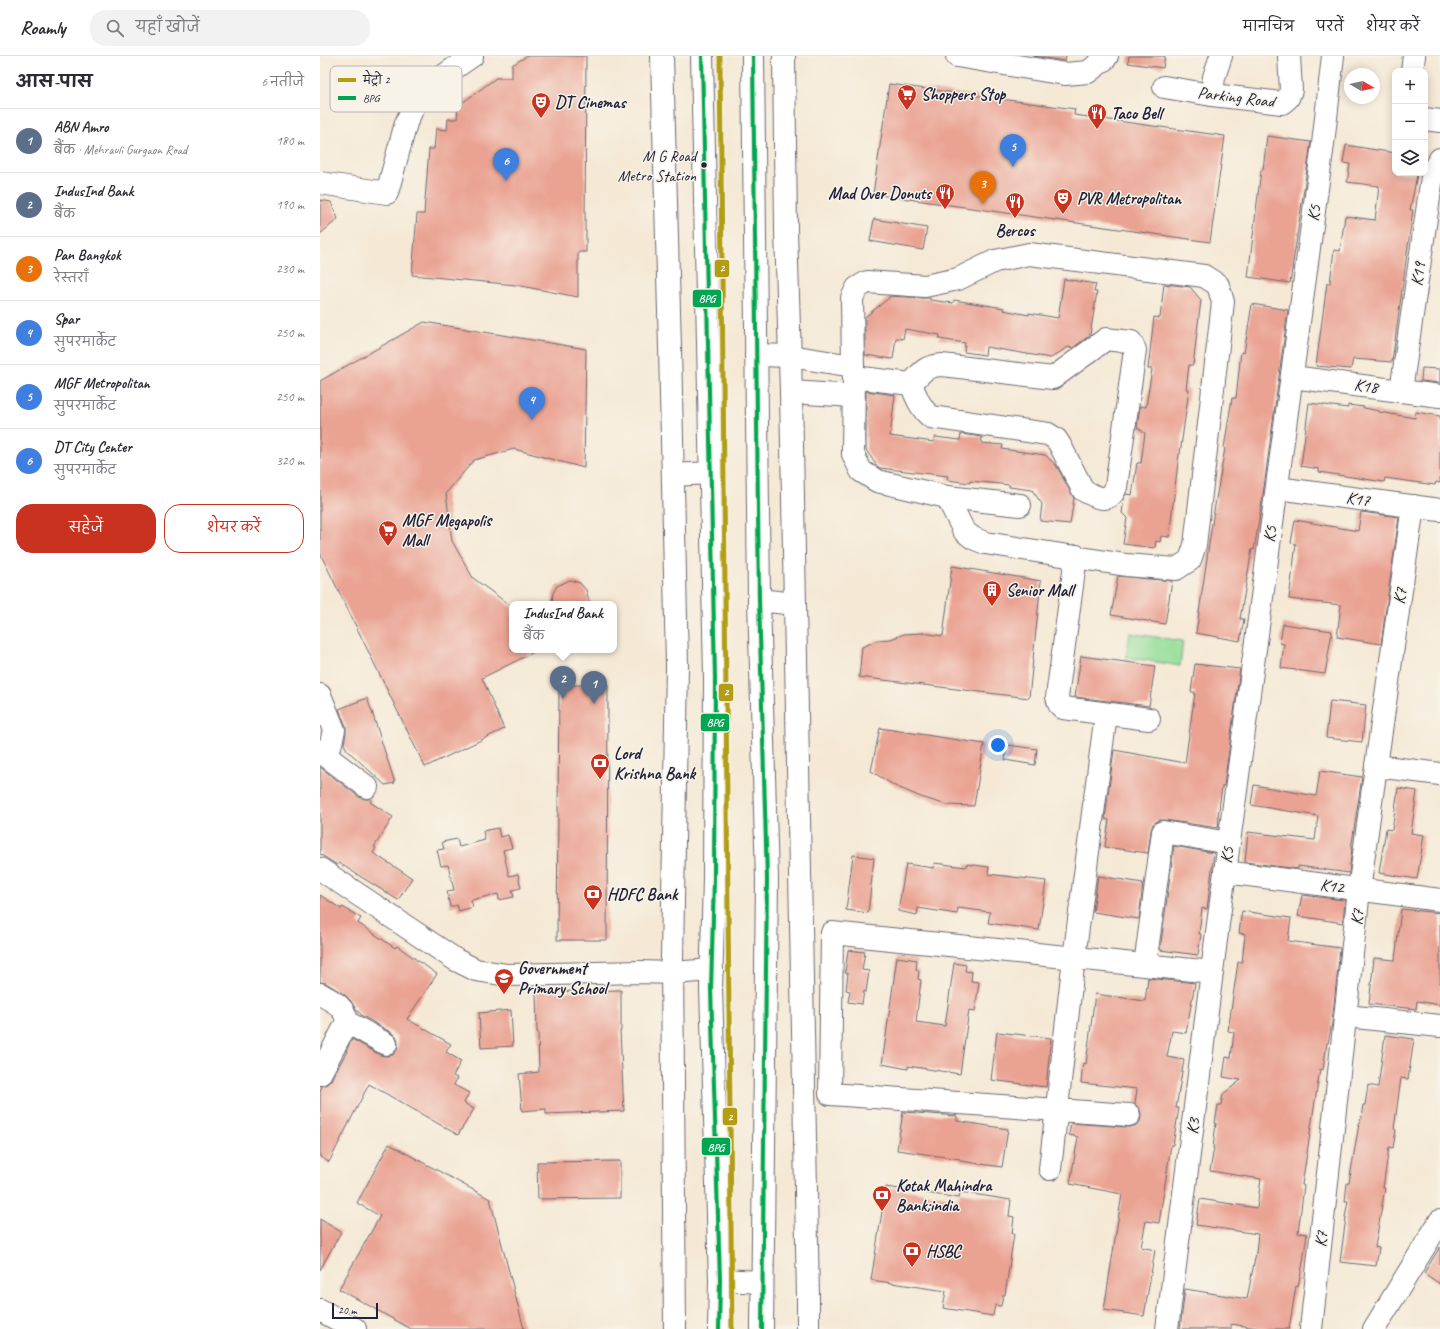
<!DOCTYPE html>
<html lang="hi">
<meta charset="utf-8">
<style>
body{margin:0;font-family:Caveat,"Playpen Sans Deva",sans-serif;background:#f2f2f3;color:#2b2b33}
.controls{position:absolute;right:12px;top:12px;display:grid;overflow:hidden;border-radius:8px;box-shadow:0 2px 10px #0003}
.controls button{width:36px;height:36px;display:grid;place-items:center;padding:0;border:0;border-bottom:1px solid #e1e1e2;background:#fff;color:#2b2b33;font:20px sans-serif}
.compass{position:absolute;left:1024px;top:12px;width:36px;height:36px;border-radius:50%;background:#fff;box-shadow:0 2px 10px #0003;rotate:99deg}
.scale{position:absolute;left:12px;bottom:10px;width:46px;box-sizing:border-box;padding-left:4px;border:2px solid #22223b;border-top:0;font-size:11px;line-height:14px;white-space:nowrap;color:#22223b;-webkit-text-stroke:3px #f7f3e8;paint-order:stroke}
.you{position:absolute;left:678px;top:689px;width:14px;height:14px;margin:-10px;border:3px solid #fff;border-radius:50%;background:#1a73e8;box-shadow:0 0 0 6px #1a73e833}
.badge{display:grid;place-items:center;width:26px;height:26px;border-radius:50%;background:#c8321e;color:#fff;font-size:13px;font-weight:700}
.pin{position:absolute;translate:-50% -33px;filter:drop-shadow(0 1px 2px #0008)}
.pin::after{content:'';position:absolute;top:21px;width:14px;height:12px;background:inherit;clip-path:polygon(0 0,100% 0,50% 100%)}
.popup{position:absolute;left:189px;top:545px;width:108px;height:52px;box-sizing:border-box;display:grid;place-content:center;border-radius:8px;background:#fff;filter:drop-shadow(0 1px 3px #0005);font-size:13px;white-space:nowrap;color:#7c7c81}
.popup b{font-size:15px;color:#2b2b33}
.popup::after{content:'';position:absolute;left:50%;top:100%;margin-left:-8px;border:8px solid transparent;border-top-color:#fff}
.list{margin:0;padding:0;list-style:none}
h2{display:flex;justify-content:space-between;align-items:center;height:52px;margin:0;padding:0 16px;font-size:17px}
h2 small{font-size:13px;font-weight:400;color:#7c7c81}
.list li{display:grid;grid-template-columns:26px 1fr auto;gap:12px;align-items:center;box-sizing:border-box;height:64px;padding:0 16px;border-top:1px solid #e1e1e2}
.list b{display:block;font-size:15px;white-space:nowrap}
.list p{margin:0;font-size:13px;white-space:nowrap;color:#7c7c81}
.list em{font-size:13px;font-style:normal;color:#7c7c81}
.actions{display:flex;gap:8px;padding:12px 16px}
.actions a{flex:1;padding:9px 0;border:1px solid #c8321e;border-radius:16px;text-align:center;font-size:14px;color:#c8321e}
.actions .main{background:#c8321e;color:#fff}
.icon{flex:none;width:22px;height:22px;fill:none;stroke:currentColor;stroke-width:2;stroke-linecap:round;stroke-linejoin:round}
.map{position:relative;flex:none;width:1120px;height:1273px;overflow:hidden}
header{display:flex;align-items:center;gap:24px;box-sizing:border-box;height:56px;padding:0 20px;background:#fff;border-bottom:1px solid #e1e1e2}
header strong{font-size:19px}
nav{display:flex;gap:22px;margin-inline-start:auto;font-size:14px}
.search{width:280px;height:36px;background:#f2f2f3;display:flex;align-items:center;gap:10px;box-sizing:border-box;padding:0 14px;border-radius:16px;color:#7c7c81;font-size:15px}
main{display:flex}
aside{flex:1;background:#fff}
.map>svg:first-child{display:block}
</style>
<header>
<strong>Roamly</strong>
<div class="search"><svg class="icon" aria-label="search" viewBox="0 0 24 24"><circle cx="10" cy="10" r="6"/><path d="M15 15l6 6"/></svg>यहाँ खोजें</div>
<nav><a>मानचित्र</a><a>परतें</a><a>शेयर करें</a></nav>
</header>
<main>
<aside>
<h2>आस-पास<small>6 नतीजे</small></h2>
<ul class="list">
<li><span class="badge" style="background:#5c6f8a">1</span><div><b>ABN Amro</b><p>बैंक · Mehrauli Gurgaon Road</p></div><em>180 m</em></li>
<li><span class="badge" style="background:#5c6f8a">2</span><div><b>IndusInd Bank</b><p>बैंक</p></div><em>190 m</em></li>
<li><span class="badge" style="background:#e8710a">3</span><div><b>Pan Bangkok</b><p>रेस्तराँ</p></div><em>230 m</em></li>
<li><span class="badge" style="background:#3f7fe0">4</span><div><b>Spar</b><p>सुपरमार्केट</p></div><em>250 m</em></li>
<li><span class="badge" style="background:#3f7fe0">5</span><div><b>MGF Metropolitan</b><p>सुपरमार्केट</p></div><em>250 m</em></li>
<li><span class="badge" style="background:#3f7fe0">6</span><div><b>DT City Center</b><p>सुपरमार्केट</p></div><em>320 m</em></li>
</ul>
<div class="actions"><a class="main">सहेजें</a><a>शेयर करें</a></div>
</aside>
<div class="map">
<svg width="1120" height="1273" viewBox="0 0 1120 1273">
<rect width="100%" height="100%" fill="#f7f3e8"/>
<filter id="ink" filterUnits="userSpaceOnUse"><feTurbulence type="fractalNoise" baseFrequency=".025" numOctaves="2"/><feDisplacementMap in="SourceGraphic" scale="8" xChannelSelector="R" yChannelSelector="G"/><feConvolveMatrix kernelMatrix="1 2 1 2 8 2 1 2 1" color-interpolation-filters="sRGB"/></filter>
<filter id="wash" filterUnits="userSpaceOnUse"><feTurbulence type="fractalNoise" baseFrequency=".012" numOctaves="4" result="noise"/><feDisplacementMap in="SourceGraphic" scale="16" xChannelSelector="R" yChannelSelector="G"/><feGaussianBlur stdDeviation="0.9" result="paint"/><feColorMatrix in="noise" values="0 0 0 0 0 0 0 0 0 0 0 0 0 0 0 0 0 1.4 0 .05"/><feComposite in="paint" operator="in"/></filter>
<g filter="url(#wash)">
<rect width="100%" height="100%" fill="#f5e9d6"/>
<polygon fill="#96df9a" stroke="#5c806a" points="810,577 863,585 860,610 806,601"/>
<g id="blocks">
<g fill="#eaa292">
<polygon points="207,0 266,0 265,175 266,175 266,196 258,196 258,241 196,229 92,219 97,158 104,158 109,93 114,93 116,73 127,74 128,63 137,63 138,50 176,22 192,22 192,9"/>
<polygon points="713,0 746,0 745,5"/>
<polygon points="809,0 845,0 843,12 808,7"/>
<polygon points="569,28 755,53 754,59 905,80 890,186 553,138"/>
<polygon points="947,80 991,86 970,227 928,221 941,114 943,114"/>
<polygon points="1026,89 1075,97 1075,117 1090,117 1097,119 1090,154 1093,154 1072,306 1033,303 1031,313 996,310 1007,227 1010,227 1014,194 1020,195 1025,160 1055,164 1059,130 1027,126 1030,108 1023,107"/>
<polygon points="0,144 11,146 18,163 0,178"/>
<polygon points="554,163 607,172 603,194 550,185"/>
<polygon points="744,223 776,228 774,236 777,236 770,279 753,292 748,291 731,302 666,291 665,299 644,296 645,287 619,283 620,279 585,273 583,283 576,282 573,303 545,299 545,261 569,242 570,240 604,242 610,242 610,244 633,247 634,244 684,252 683,254 709,259 709,257 738,262"/>
<polygon points="844,228 870,231 881,244 873,309 869,309 866,333 869,333 860,398 859,398 849,481 841,480 840,486 836,485 835,492 803,488 807,462 802,457 804,442 806,438 812,439 817,407 821,407 825,377 817,371 820,350 826,351 832,313 828,313 834,261 840,262"/>
<polygon points="932,248 968,254 942,446 934,494 932,493 920,563 924,563 920,585 876,577 893,461 905,392 904,392 912,342 916,342 921,296 924,297"/>
<polygon points="104,266 266,293 264,412 194,393 154,404 126,437 132,485 153,522 192,551 192,594 218,594 162,622 184,673 105,711 0,497 0,325"/>
<polygon points="1102,312 1120,313 1120,327 1101,325"/>
<polygon points="546,335 575,339 570,380 614,386 615,381 640,384 641,378 662,381 661,387 683,389 682,393 725,399 736,409 754,442 750,468 720,465 722,448 712,434 689,431 690,429 650,425 650,427 627,424 628,420 560,412 557,410 546,394"/>
<polygon points="989,347 1028,352 1028,349 1044,351 1044,352 1059,355 1059,356 1095,362 1096,356 1120,360 1120,427 1116,426 1115,429 1065,422 1064,426 999,416 999,413 981,410"/>
<polygon points="1041,456 1079,461 1061,588 1017,581 1021,549 969,543 976,488 971,487 975,464 1038,475"/>
<polygon points="632,510 721,525 709,642 539,621 542,591 558,584 571,583 584,578 602,577 623,580"/>
<polygon points="798,520 852,525 845,568 791,559"/>
<polygon points="250,524 260,527 266,534 270,548 232,548 233,537 237,530"/>
<polygon points="963,568 1012,575 1005,618 961,612 964,588 960,587"/>
<polygon points="761,600 835,610 829,650 755,641"/>
<polygon points="875,608 920,613 904,730 902,730 898,761 899,761 898,772 845,764 839,764 833,768 831,774 828,797 785,791 789,764 785,763 794,694 865,707 875,636 871,636"/>
<polygon points="239,629 288,629 287,884 237,884"/>
<polygon points="47,642 52,656 75,727 65,729 27,694 24,688 26,677 26,670 19,653"/>
<polygon points="1010,645 1046,649 1042,686 1006,682"/>
<polygon points="560,672 664,688 654,750 627,749 601,741 575,730 551,715"/>
<polygon points="687,689 717,693 715,709 685,704"/>
<polygon points="0,711 39,741 45,743 52,743 50,746 73,761 54,791 56,792 53,797 92,822 78,844 19,807 17,809 0,798"/>
<polygon points="1000,715 1042,721 1031,793 1032,793 1029,817 978,810 978,813 925,806 928,776 995,784 998,760 931,749 934,729 996,740"/>
<polygon points="1078,732 1097,735 1091,777 1104,779 1097,823 1059,817 1066,773 1072,774"/>
<polygon points="178,772 180,781 188,779 192,792 183,794 189,820 198,818 201,832 192,834 194,841 179,844 178,838 151,844 153,851 139,855 137,849 130,851 127,835 134,834 128,809 121,810 117,794 124,793 122,786 137,783 139,791 165,784 163,775"/>
<polygon points="854,790 894,797 887,853 882,852 879,878 881,878 878,899 840,894"/>
<polygon points="533,799 554,802 548,857 526,854"/>
<polygon points="614,807 646,811 646,808 669,811 668,818 726,825 719,874 668,867 670,856 638,852 637,858 598,852 597,859 578,855 586,808 613,812"/>
<polygon points="778,820 823,827 819,863 773,856"/>
<polygon points="0,839 21,853 23,851 41,862 38,867 75,892 77,890 117,918 87,963 131,988 126,996 141,1005 133,1020 137,1022 134,1029 149,1037 144,1047 154,1053 138,1079 49,1028 9,1106 0,1101 0,1035 2,1030 7,1028 11,1024 27,995 26,995 32,983 60,999 66,1000 73,999 77,994 78,988 77,982 72,977 41,959 41,958 36,954 31,945 25,939 6,927 0,926"/>
<polygon points="982,839 1025,844 1023,867 978,860"/>
<polygon points="1081,853 1120,857 1120,949 1097,945 1096,953 1049,948 1054,902 1075,904"/>
<polygon points="922,855 971,862 968,885 1020,892 1012,967 1008,987 1007,987 1003,1014 1000,1013 982,1129 984,1130 978,1177 987,1178 983,1206 978,1231 976,1230 969,1273 944,1273 911,1268 911,1273 860,1273 865,1233 927,1243 936,1197 938,1178 876,1169 880,1143 937,1152 941,1123 890,1115 894,1092 893,1092 896,1067 895,1067 898,1049 901,1049 903,1038 921,1024 903,1021 906,1001 911,1002 914,976 908,975 918,906 922,907 925,878 919,877"/>
<polygon points="528,894 545,896 542,914 549,915 546,936 544,935 542,948 528,946 530,935 526,934 528,917 525,917"/>
<polygon points="577,901 597,904 596,914 599,914 598,923 601,924 596,966 625,970 634,907 646,909 645,915 652,916 651,925 659,926 655,955 649,954 640,1018 588,1010 588,1013 562,1008"/>
<polygon points="828,922 875,927 866,977 852,975 847,1001 864,1004 856,1052 859,1052 853,1089 851,1089 839,1167 826,1165 821,1191 835,1194 824,1260 784,1254 802,1138 750,1128 758,1081 749,1079 751,1067 808,1071 815,1070 820,1066 821,1059 820,1054 815,1048 817,1033 761,1027 763,1007 766,1008 775,938 825,945"/>
<polygon points="301,934 301,975 300,975 304,1055 226,1058 226,1053 202,1055 199,1018 219,1016 218,976 217,976 216,936"/>
<polygon points="191,954 193,990 161,992 159,957"/>
<polygon points="677,976 731,982 726,1031 671,1024"/>
<polygon points="1065,979 1094,983 1088,1023 1081,1022 1074,1073 1076,1074 1073,1092 1069,1091 1063,1132 1065,1132 1055,1191 1059,1192 1056,1210 1020,1206 1026,1161 1025,1161 1028,1145 1025,1145 1027,1127 1029,1127 1039,1068 1040,1068 1043,1049 1045,1049 1048,1029 1058,1031"/>
<polygon points="583,1056 637,1060 637,1065 688,1073 682,1111 640,1105 640,1103 577,1094"/>
<polygon points="69,1088 170,1143 204,1273 91,1273 19,1233 60,1160 37,1147"/>
<polygon points="300,1105 300,1142 218,1143 217,1106"/>
<polygon points="566,1131 639,1142 640,1136 691,1144 689,1160 694,1161 692,1178 694,1178 685,1239 683,1239 681,1250 675,1249 673,1260 623,1252 626,1235 551,1224"/>
<polygon points="0,1163 21,1176 0,1214"/>
<polygon points="1120,1191 1120,1228 1104,1217"/>
</g>
</g>
</g>
<g filter="url(#ink)">
<use href="#blocks" fill-opacity="0" stroke="#6c6871" stroke-width="1"/>
<g fill="none" stroke-linecap="round" stroke-linejoin="round">
<defs>
<g id="minor">
<polyline points="342,0 350,292 357,609 352,903 355,1273"/>
<polyline points="464,0 466,174 471,336 488,1242 488,1273"/>
<polyline points="637,0 745,18 768,16 785,3 787,0"/>
<polyline points="1092,15 1094,0"/>
<polyline points="844,31 892,39 962,47 968,42 971,34 969,0"/>
<polyline points="892,39 894,21 901,0"/>
<polyline points="1105,63 1120,65"/>
<polyline points="0,127 67,137 86,67 97,43 113,27 152,0"/>
<polygon points="709,198 884,220 898,229 903,246 875,489 870,504 856,513 806,509 665,487 653,482 644,475 627,441 557,425 541,415 533,398 534,321 533,310 532,242 537,232 547,226 605,230 638,223 675,205"/>
<polyline points="436,299 470,300 533,310"/>
<path d="M534,321L591,328C602,316 605,310 622,309L733,322L786,283L811,286L815,294L796,431C789,449 775,441 763,434L740,389L736,383L728,378L611,361C600,352 596,340 591,328"/>
<polyline points="972,321 1120,340"/>
<polyline points="1081,335 1113,114 1120,103"/>
<polyline points="471,336 533,340"/>
<polyline points="957,432 1120,454"/>
<polyline points="627,441 700,449"/>
<polyline points="756,500 737,641 739,648 743,652 829,663"/>
<polyline points="0,639 14,674 11,687 5,699 0,695"/>
<polyline points="5,699 47,731"/>
<polyline points="1056,710 1120,718"/>
<polyline points="0,813 136,904 156,914 187,919 320,916 352,917 392,914"/>
<polyline points="905,816 1120,844"/>
<polyline points="825,909 843,776 909,787"/>
<path d="M0,938C13,945 25,950 27,966L0,1018"/>
<polyline points="1026,960 1120,970"/>
<polyline points="27,966 66,988"/>
<polyline points="809,1059 510,1038 512,877 892,916"/>
<polyline points="730,1113 754,902 786,658"/>
<polyline points="0,1254 35,1273"/>
<polyline points="847,1273 898,868 1003,88 1013,0"/>
<polyline points="991,1273 1039,834 1056,710 1093,450"/>
<polyline points="1054,1273 1120,1165"/>
</g>
<g id="major">
<polyline points="353,419 391,417"/>
<polyline points="439,544 475,548"/>
</g>
<g id="highway">
<polyline points="382,0 395,622 394,823 391,933 400,1224 399,1273"/>
<polyline points="433,0 439,544 447,823 442,1273"/>
<polyline points="400,1224 442,1226"/>
</g>
</defs>
<use href="#minor" stroke="#6c6871" stroke-width="24"/>
<use href="#major" stroke="#6c6871" stroke-width="24"/>
<use href="#highway" stroke="#6c6871" stroke-width="24"/>
<use href="#minor" stroke="#fff" stroke-width="22"/>
<use href="#major" stroke="#fff" stroke-width="22"/>
<use href="#highway" stroke="#fff" stroke-width="22"/>
<defs>
<g id="bus-1">
<polyline points="382,0 395,622 394,823 391,933 400,1224 399,1273"/>
<polyline points="433,0 439,544 447,823 442,1273"/>
</g>
</defs>
<use href="#bus-1" stroke="#f7f3e8" stroke-width="7"/>
<use href="#bus-1" stroke="#00a651" stroke-width="4"/>
<defs>
<polyline id="metro-1" points="400,0 412,1273"/>
</defs>
<use href="#metro-1" stroke="#f7f3e8" stroke-width="8"/>
<use href="#metro-1" stroke="#b29d15" stroke-width="5"/>
</g>
</g>
<defs>
<symbol id="supermarket-pin" viewBox="-11 -11 22 30"><path d="M0 17L-7.5 6A9.5 9.5 0 1 1 7.5 6Z" fill="#c8321e" stroke="#f7f3e8"/><path d="M-6-5.5h2.5l.6 2H6L4.5 2H-2.5L-4.4-4H-6ZM-1.5 3.2a1.3 1.3 0 1 0 .1 0ZM3 3.2a1.3 1.3 0 1 0 .1 0Z" fill="#fff"/></symbol>
<symbol id="theatre-pin" viewBox="-11 -11 22 30"><path d="M0 17L-7.5 6A9.5 9.5 0 1 1 7.5 6Z" fill="#c8321e" stroke="#f7f3e8"/><path d="M-5-5.5Q0-4 5-5.5V0Q5 5 0 6Q-5 5-5 0ZM-3.3-2.5H-1v1.5H-3.3ZM1-2.5H3.3v1.5H1ZM-2.8 1Q0 5.5 2.8 1Z" fill="#fff"/></symbol>
<symbol id="restaurant-pin" viewBox="-11 -11 22 30"><path d="M0 17L-7.5 6A9.5 9.5 0 1 1 7.5 6Z" fill="#c8321e" stroke="#f7f3e8"/><path d="M-5-6h1v4h1v-4h1v4h1v-4h1v5L-1.5 .5V6h-2V.5L-5-1ZM5-6V6H3V1.5H1.5Q1.5-4 5-6Z" fill="#fff"/></symbol>
<symbol id="building-pin" viewBox="-11 -11 22 30"><path d="M0 17L-7.5 6A9.5 9.5 0 1 1 7.5 6Z" fill="#c8321e" stroke="#f7f3e8"/><path d="M-4-6H4V6H1V3H-1V6H-4ZM-2.5-4.3h1.7v1.8h-1.7ZM.8-4.3h1.7v1.8H.8ZM-2.5-1h1.7V.8h-1.7ZM.8-1h1.7V.8H.8Z" fill="#fff"/></symbol>
<symbol id="bank-pin" viewBox="-11 -11 22 30"><path d="M0 17L-7.5 6A9.5 9.5 0 1 1 7.5 6Z" fill="#c8321e" stroke="#f7f3e8"/><path d="M-6-4H6V4H-6ZM0-2.3a2.3 2.3 0 1 0 0 4.6a2.3 2.3 0 1 0 0-4.6Z" fill="#fff"/></symbol>
<symbol id="school-pin" viewBox="-11 -11 22 30"><path d="M0 17L-7.5 6A9.5 9.5 0 1 1 7.5 6Z" fill="#c8321e" stroke="#f7f3e8"/><path d="M0-5L7-2L0 1L-7-2ZM-4 1L0 2.5L4 1V4Q0 6-4 4Z" fill="#fff"/></symbol>
</defs>
<g fill-rule="evenodd">
<use href="#supermarket-pin" x="576" y="27" width="22" height="30"/>
<use href="#theatre-pin" x="210" y="35" width="22" height="30"/>
<use href="#restaurant-pin" x="766" y="46" width="22" height="30"/>
<use href="#restaurant-pin" x="614" y="126" width="22" height="30"/>
<use href="#theatre-pin" x="732" y="131" width="22" height="30"/>
<use href="#restaurant-pin" x="684" y="135" width="22" height="30"/>
<use href="#supermarket-pin" x="57" y="463" width="22" height="30"/>
<use href="#building-pin" x="661" y="523" width="22" height="30"/>
<use href="#bank-pin" x="269" y="696" width="22" height="30"/>
<use href="#bank-pin" x="262" y="827" width="22" height="30"/>
<use href="#school-pin" x="173" y="911" width="22" height="30"/>
<use href="#bank-pin" x="551" y="1128" width="22" height="30"/>
<use href="#bank-pin" x="581" y="1184" width="22" height="30"/>
</g>
<circle fill="#22223b" stroke="#f7f3e8" stroke-width="1.5" cx="384" cy="109" r="3.5"/>
<g text-anchor="middle" dominant-baseline="central" stroke-width="3" stroke-linejoin="round" paint-order="stroke">
<g font-size="16" fill="#22223b" stroke="#f7f3e8" text-anchor="end">
<text x="376" y="100">M G Road<tspan x="376" dy="20">Metro Station</tspan></text>
</g>
<g font-size="17" font-weight="bold" fill="#22223b" stroke="#f7f3e8" text-anchor="start">
<text x="601" y="38">Shoppers Stop</text>
<text x="235" y="46">DT Cinemas</text>
<text x="791" y="57">Taco Bell</text>
<text x="611" y="137" text-anchor="end">Mad Over Donuts</text>
<text x="757" y="142">PVR Metropolitan</text>
<text x="695" y="174" text-anchor="middle">Bercos</text>
<text x="82" y="464">MGF Megapolis<tspan x="82" dy="20">Mall</tspan></text>
<text x="686" y="534">Senior Mall</text>
<text x="294" y="697">Lord<tspan x="294" dy="20">Krishna Bank</tspan></text>
<text x="287" y="838">HDFC Bank</text>
<text x="198" y="912">Government<tspan x="198" dy="20">Primary School</tspan></text>
<text x="576" y="1129">Kotak Mahindra<tspan x="576" dy="20">Bank;india</tspan></text>
<text x="606" y="1195">HSBC</text>
</g>
<g font-size="17" fill="#22223b" stroke="#f7f3e8">
<text transform="translate(916 41) rotate(7)">Parking Road</text>
<text transform="translate(994 157) rotate(-82)">K5</text>
<text transform="translate(1098 218) rotate(-82)">K19</text>
<text transform="translate(1046 330) rotate(8)">K18</text>
<text transform="translate(1038 443) rotate(8)">K17</text>
<text transform="translate(950 478) rotate(-82)">K5</text>
<text transform="translate(1080 540) rotate(-82)">K7</text>
<text transform="translate(907 799) rotate(-82)">K5</text>
<text transform="translate(1012 830) rotate(8)">K12</text>
<text transform="translate(1037 861) rotate(-84)">K7</text>
<text transform="translate(873 1070) rotate(-83)">K3</text>
<text transform="translate(1001 1183) rotate(-84)">K7</text>
</g>
</g>
<rect x="10" y="10" width="132" height="46" rx="6" fill="#f7f3e8" stroke="#b7b4b4" stroke-width="1"/>
<rect x="18" y="22" width="18" height="4" fill="#b29d15"/>
<rect x="18" y="40" width="18" height="4" fill="#00a651"/>
<g font-size="11" fill="#22223b">
<text x="43" y="28">मेट्रो 2</text>
<text x="43" y="46">BPG</text>
</g>
<g stroke="#f7f3e8" stroke-width="1.5">
<rect x="394" y="203" width="16" height="19" rx="4" fill="#b29d15"/>
<rect x="372" y="233" width="30" height="19" rx="4" fill="#00a651"/>
<rect x="398" y="627" width="16" height="19" rx="4" fill="#b29d15"/>
<rect x="380" y="657" width="30" height="19" rx="4" fill="#00a651"/>
<rect x="402" y="1051" width="16" height="19" rx="4" fill="#b29d15"/>
<rect x="381" y="1081" width="30" height="19" rx="4" fill="#00a651"/>
</g>
<g font-size="11" text-anchor="middle" font-weight="bold" fill="#fff">
<text x="402" y="216">2</text>
<text x="387" y="246">BPG</text>
<text x="406" y="640">2</text>
<text x="395" y="670">BPG</text>
<text x="410" y="1065">2</text>
<text x="396" y="1095">BPG</text>
</g>
</svg>
<div class="controls">
<button>+</button>
<button>−</button>
<button><svg class="icon" aria-label="layers" viewBox="0 0 24 24"><path d="M12 4l9 5-9 5-9-5zM3 14l9 5 9-5"/></svg></button>
</div>
<svg class="compass" viewBox="-18 -18 36 36"><path d="M0-13l5 13h-10z" fill="#e53935"/><path d="M0 13l5-13h-10z" fill="#7c7c81"/></svg>
<div class="scale">20 m</div>
<div class="you"></div>
<div class="pin badge" style="left:274px;top:648px;background:#5c6f8a">1</div>
<div class="pin badge" style="left:243px;top:643px;background:#5c6f8a">2</div>
<div class="popup"><b>IndusInd Bank</b>बैंक</div>
<div class="pin badge" style="left:663px;top:148px;background:#e8710a">3</div>
<div class="pin badge" style="left:212px;top:364px;background:#3f7fe0">4</div>
<div class="pin badge" style="left:693px;top:111px;background:#3f7fe0">5</div>
<div class="pin badge" style="left:186px;top:125px;background:#3f7fe0">6</div>
</div>
</main>
